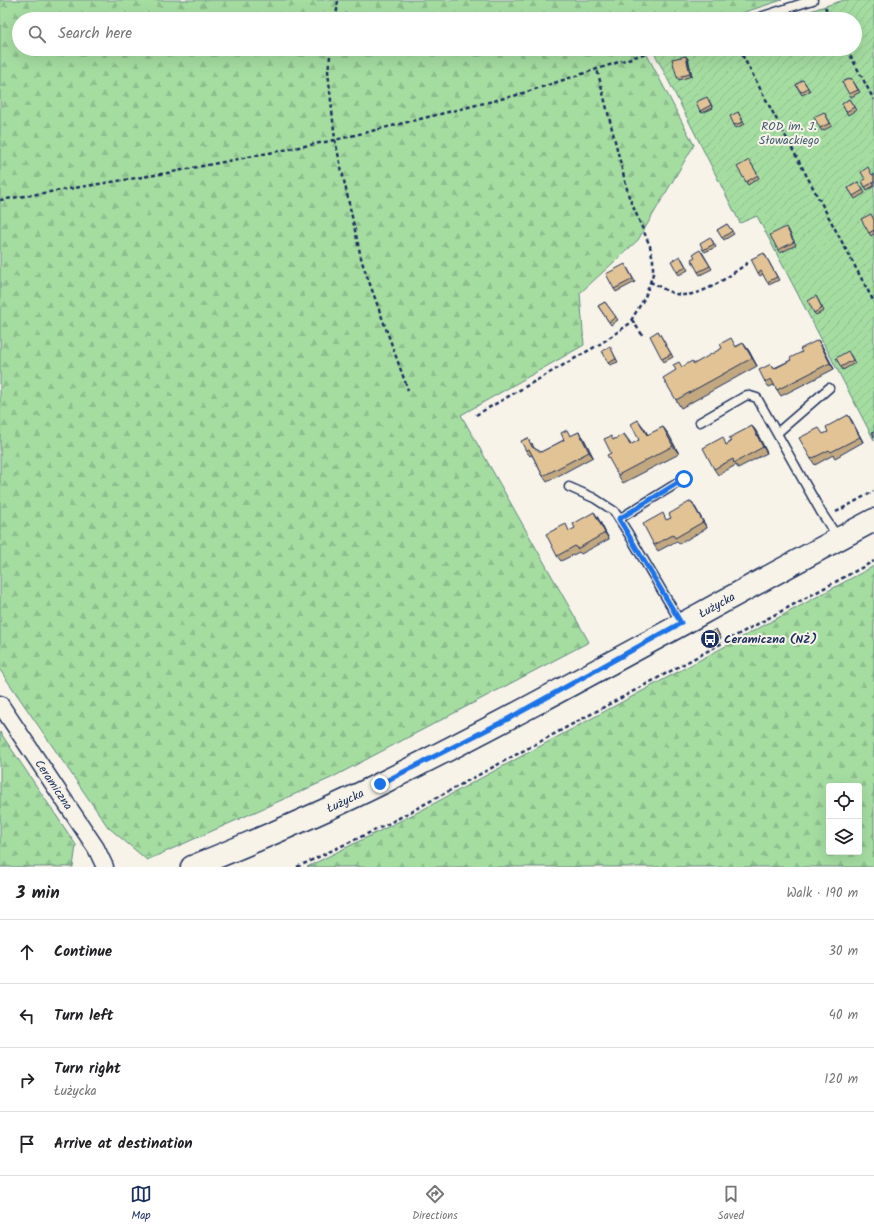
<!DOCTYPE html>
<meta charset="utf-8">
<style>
body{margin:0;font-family:Kalam,sans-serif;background:#f6f6f6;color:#202124}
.controls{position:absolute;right:12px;bottom:12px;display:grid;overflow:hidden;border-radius:4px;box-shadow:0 4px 16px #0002}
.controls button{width:36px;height:36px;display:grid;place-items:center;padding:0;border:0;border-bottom:1px solid #e0e0e0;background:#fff;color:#202124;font:20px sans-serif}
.stop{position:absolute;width:12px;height:12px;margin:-9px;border:3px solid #1a73e8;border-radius:50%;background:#fff}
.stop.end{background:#1a73e8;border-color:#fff;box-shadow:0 1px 4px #0008}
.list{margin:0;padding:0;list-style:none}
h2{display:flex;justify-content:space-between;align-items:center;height:52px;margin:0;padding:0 16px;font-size:17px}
h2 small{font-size:13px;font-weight:400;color:#757577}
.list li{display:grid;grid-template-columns:26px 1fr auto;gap:12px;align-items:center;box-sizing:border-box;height:64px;padding:0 16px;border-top:1px solid #e0e0e0}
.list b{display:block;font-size:15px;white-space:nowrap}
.list p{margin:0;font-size:13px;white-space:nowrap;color:#757577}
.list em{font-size:13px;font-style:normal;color:#757577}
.icon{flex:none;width:22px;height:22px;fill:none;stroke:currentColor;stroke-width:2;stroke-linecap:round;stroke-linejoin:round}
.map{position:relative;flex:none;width:874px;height:867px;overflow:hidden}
.search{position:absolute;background:#fff;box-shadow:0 4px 16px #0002;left:12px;right:12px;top:12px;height:44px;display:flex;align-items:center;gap:10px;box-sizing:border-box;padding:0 14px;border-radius:22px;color:#757577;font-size:15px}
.sheet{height:308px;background:#fff}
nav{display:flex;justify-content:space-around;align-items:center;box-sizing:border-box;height:56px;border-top:1px solid #e0e0e0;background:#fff;font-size:11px;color:#757577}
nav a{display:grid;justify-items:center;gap:2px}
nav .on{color:#1b2f5e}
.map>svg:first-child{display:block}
</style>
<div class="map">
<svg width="874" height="867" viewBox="0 0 874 867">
<defs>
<pattern id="forest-firs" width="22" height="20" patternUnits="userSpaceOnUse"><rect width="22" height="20" fill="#a5dda1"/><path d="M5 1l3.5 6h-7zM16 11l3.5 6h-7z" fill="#8dbe8d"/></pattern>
<pattern id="garden-furrows" width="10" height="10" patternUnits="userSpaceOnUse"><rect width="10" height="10" fill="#a5dda1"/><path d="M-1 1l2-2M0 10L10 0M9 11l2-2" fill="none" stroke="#8dbe8d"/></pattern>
</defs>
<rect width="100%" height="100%" fill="#f7f3e8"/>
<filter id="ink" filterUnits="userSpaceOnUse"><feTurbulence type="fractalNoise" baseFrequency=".025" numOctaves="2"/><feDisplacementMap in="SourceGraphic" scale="8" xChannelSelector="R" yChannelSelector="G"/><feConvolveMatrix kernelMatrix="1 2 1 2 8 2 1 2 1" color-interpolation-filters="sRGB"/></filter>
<g filter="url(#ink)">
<g fill="url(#forest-firs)" stroke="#608680" fill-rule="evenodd">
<polygon points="0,0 782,0 723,19 19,19 19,49 644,49 694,145 638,240 580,293 584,345 461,415 589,642 331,778 147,860 108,827 0,670"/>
<path d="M874,566V867H307L422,810ZM829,786H859V852H829Z"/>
<polygon points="0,732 76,845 73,867 0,867"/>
</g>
<polygon fill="url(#garden-furrows)" stroke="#608680" points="844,0 874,0 874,440 757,216 740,223 655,54 678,49 855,49 855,19 785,19"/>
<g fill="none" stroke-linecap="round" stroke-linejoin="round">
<defs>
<g id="lane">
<polyline points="754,19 813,0"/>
<polyline points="700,422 747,395 757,398 821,512 838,538"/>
<polyline points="777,433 829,388"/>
<polyline points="569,487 594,498 614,511 628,533 681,623"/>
<polyline points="619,519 684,479"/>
</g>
<g id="street">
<path id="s1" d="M0,704L96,848L105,867"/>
</g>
<g id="secondary">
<path id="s2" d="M192,867C256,841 320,814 382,783C549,700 710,607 874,520"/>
</g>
</defs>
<use href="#lane" stroke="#1b2f5e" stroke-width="11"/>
<use href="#street" stroke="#1b2f5e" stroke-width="19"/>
<use href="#secondary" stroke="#1b2f5e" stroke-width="25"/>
<g stroke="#1b2f5e" stroke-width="2.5" stroke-dasharray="4 3" stroke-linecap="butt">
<polyline points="825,7 831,19"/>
<polyline points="336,19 338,0"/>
<polyline points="331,49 328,71 335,140 362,262 408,390"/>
<polyline points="739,49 874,302"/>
<polyline points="847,49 874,100"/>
<polyline points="0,200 167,173 335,140 517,95 659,49"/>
<path d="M650,282C658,285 667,292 676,294C700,300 730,275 749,262"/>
<polyline points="632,320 643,336"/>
<polyline points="476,415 600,344 629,324 645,297 653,274 653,260 650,246 629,197 597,69"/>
<polyline points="836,512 874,491"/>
<polyline points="297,867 386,825 874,561"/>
</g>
<use href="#lane" stroke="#f7f3e8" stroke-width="8"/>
<use href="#street" stroke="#f7f3e8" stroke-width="16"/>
<use href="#secondary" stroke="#f7f3e8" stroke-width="22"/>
</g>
<g fill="#c2a880" stroke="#1b2f5e">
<polygon points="688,59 692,76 679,80 677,77"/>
<polygon points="851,78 860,92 851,97 849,94"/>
<polygon points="803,80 810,91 802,95 796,85"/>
<polygon points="849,99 856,110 848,115 842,104"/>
<polygon points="709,100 713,108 702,113 700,111"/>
<polygon points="738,112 745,124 736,128 734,125"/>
<polygon points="824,112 832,126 822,131 820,128"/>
<polygon points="751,163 759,178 748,185 746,182"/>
<polygon points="874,174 874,186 867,190 862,181"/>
<polygon points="858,182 865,193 855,199 848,188"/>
<polygon points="874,219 874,234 871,236 869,233"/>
<polygon points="727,224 734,234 724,240 717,230"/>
<polygon points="788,229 796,245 780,253 778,250"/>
<polygon points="712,240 716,247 705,252 703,250"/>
<polygon points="702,252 712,269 700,275 698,272"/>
<polygon points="764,253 779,280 769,285 763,274 760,276 758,273"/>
<polygon points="682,259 688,270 679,275 677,272"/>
<polygon points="627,267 635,282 616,292 614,289"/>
<polygon points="816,296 824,311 816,315 814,313"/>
<polygon points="605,302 618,320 611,325 598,306"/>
<polygon points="658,331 673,357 664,362 662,359"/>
<polygon points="818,340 822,346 834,369 781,396 774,385 769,387 765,382 771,364 774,368 791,360"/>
<polygon points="743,343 749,351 757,366 681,408 676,400 682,367 694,364 737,346"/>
<polygon points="611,349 618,362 610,365 608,363"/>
<polygon points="850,354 855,363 843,370 841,367"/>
<polygon points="848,415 852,421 863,442 835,458 833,455 815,465 811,459 824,434 828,432"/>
<polygon points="752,426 756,431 767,453 738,468 736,465 718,475 714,469 727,444 731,442"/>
<polygon points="663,427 669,435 679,454 623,483 618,475 611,453 614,439 630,442 631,445 639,440 644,428 648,435"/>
<polygon points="579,432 583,437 593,457 547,482 543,476 532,455 530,456 526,451 532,443 534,448 541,452"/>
<polygon points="695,507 707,528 679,544 677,541 658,551 654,545 667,520"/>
<polygon points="594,512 598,518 609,539 581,554 579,552 561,561 557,556 575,528"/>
<polygon points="716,629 721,638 714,642 712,639"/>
</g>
<g fill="#9e8868" stroke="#1b2f5e">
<polygon points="686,56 688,59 692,76 690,74"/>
<polygon points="818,340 822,346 834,369 830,363"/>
<polygon points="743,343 749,351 757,366 752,358"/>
<polygon points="848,415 852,421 863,442 860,437"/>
<polygon points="638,420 644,428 652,443 647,435"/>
<polygon points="752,426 756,431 767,453 763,447"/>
<polygon points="663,427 669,435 679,454 673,446"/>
<polygon points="579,432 583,437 593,457 589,452"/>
<polygon points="624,434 630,442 636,454 630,445"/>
<polygon points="691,501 695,507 707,528 703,522"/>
<polygon points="594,512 598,518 609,539 605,533"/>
</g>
<g fill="#e2c395" stroke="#1b2f5e">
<polygon points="686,56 690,74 677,77 672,59"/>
<polygon points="851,78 858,90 849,94 842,82"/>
<polygon points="803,80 808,88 801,92 796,85"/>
<polygon points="707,97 711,105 700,111 696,102"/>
<polygon points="849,99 854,107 846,112 842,104"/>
<polygon points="738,112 743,122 734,125 730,116"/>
<polygon points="824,112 830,123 820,128 814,117"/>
<polygon points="749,160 758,175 746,182 737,167"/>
<polygon points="868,167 872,175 874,174 874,182 865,187 862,181 865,179 861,172"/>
<polygon points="858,182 863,190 853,196 848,188"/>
<polygon points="871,214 874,220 874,230 869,233 861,219"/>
<polygon points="727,224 732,231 722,238 717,230"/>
<polygon points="786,227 794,242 778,250 770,235"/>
<polygon points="710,237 714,244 703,250 700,243"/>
<polygon points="700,250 710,266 698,272 691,259 695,257 693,254"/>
<polygon points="764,253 777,277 767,282 761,271 758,273 751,259"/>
<polygon points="680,256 686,267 677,272 671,261"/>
<polygon points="625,264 633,279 614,289 606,274"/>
<polygon points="816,296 822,308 814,313 808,301"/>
<polygon points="605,302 616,317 609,322 598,306"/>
<polygon points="658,331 671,354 662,359 650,336"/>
<polygon points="731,338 736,347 743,343 752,358 676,400 663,378 676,370 673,365 679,362 682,367 692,361 694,364 722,348 720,344"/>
<polygon points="818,340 830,363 777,390 771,379 765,382 759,370 771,364 774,369 791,360 790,358 802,352 800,349"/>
<polygon points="610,346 616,359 608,363 602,351"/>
<polygon points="848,351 853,360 841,367 836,358"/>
<polygon points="848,415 860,437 831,452 829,450 811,459 799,438 819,428 823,434 828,432 826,427"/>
<polygon points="638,420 647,435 663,427 673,446 618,475 607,455 611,453 604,439 611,436 613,440 624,434 630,445 639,440 631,424"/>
<polygon points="752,426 763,447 734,463 733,459 714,469 703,448 723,437 726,445 731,442 729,438"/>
<polygon points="567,430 570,436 579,432 589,452 543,476 529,449 526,451 521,441 528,438 532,447 541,452 564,440 561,433"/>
<polygon points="874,431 874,437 872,432"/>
<polygon points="691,501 703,522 675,538 673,535 654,545 643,524 663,513 666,520 671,518 669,514"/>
<polygon points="594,512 605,533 577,549 575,546 557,556 546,534 566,524 569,531 575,528 573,524"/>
<polygon points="716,629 719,635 712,639 709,633"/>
</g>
</g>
<g fill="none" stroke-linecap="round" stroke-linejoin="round" filter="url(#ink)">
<polyline stroke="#1a73e8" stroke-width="5" points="380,784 506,720 681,623 619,519 684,479"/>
</g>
<defs>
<symbol id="bus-disc" viewBox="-11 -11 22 22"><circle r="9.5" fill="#1b2f5e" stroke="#f7f3e8"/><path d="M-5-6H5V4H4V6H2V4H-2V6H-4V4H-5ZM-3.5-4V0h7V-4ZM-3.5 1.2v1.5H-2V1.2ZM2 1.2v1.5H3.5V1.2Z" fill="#fff"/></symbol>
</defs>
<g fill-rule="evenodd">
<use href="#bus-disc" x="699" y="628" width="22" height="22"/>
</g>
<g text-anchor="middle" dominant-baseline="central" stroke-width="4" stroke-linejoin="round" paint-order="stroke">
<g font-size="12" fill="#3e5a6f" stroke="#f7f3e8">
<text x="789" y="126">ROD im. J.<tspan x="789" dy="14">Słowackiego</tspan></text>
</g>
<g font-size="12" fill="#1b2f5e" stroke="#f7f3e8">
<text stroke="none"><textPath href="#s2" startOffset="587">Łużycka</textPath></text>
<text stroke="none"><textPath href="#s1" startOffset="97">Ceramiczna</textPath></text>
<text stroke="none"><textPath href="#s2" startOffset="167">Łużycka</textPath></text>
</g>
<g font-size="12" font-weight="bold" fill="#1b2f5e" stroke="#f7f3e8" text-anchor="start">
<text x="724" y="639">Ceramiczna (NŻ)</text>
</g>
</g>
</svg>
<div class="controls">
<button><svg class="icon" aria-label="locate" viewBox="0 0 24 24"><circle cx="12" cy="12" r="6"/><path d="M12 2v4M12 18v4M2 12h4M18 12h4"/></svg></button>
<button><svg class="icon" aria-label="layers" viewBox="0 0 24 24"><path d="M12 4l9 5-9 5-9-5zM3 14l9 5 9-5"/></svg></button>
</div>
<div class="stop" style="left:684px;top:479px"></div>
<div class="stop end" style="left:380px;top:784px"></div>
<div class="search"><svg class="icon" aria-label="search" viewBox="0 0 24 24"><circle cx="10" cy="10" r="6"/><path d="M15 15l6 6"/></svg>Search here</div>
</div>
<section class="sheet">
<h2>3 min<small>Walk · 190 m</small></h2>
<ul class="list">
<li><svg class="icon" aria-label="ahead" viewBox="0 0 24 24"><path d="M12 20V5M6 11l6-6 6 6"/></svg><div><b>Continue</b></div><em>30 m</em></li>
<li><svg class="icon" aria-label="left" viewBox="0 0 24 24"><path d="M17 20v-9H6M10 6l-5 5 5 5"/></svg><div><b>Turn left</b></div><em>40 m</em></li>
<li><svg class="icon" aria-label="right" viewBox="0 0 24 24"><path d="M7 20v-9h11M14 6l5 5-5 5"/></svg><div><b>Turn right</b><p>Łużycka</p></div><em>120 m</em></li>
<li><svg class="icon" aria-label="arrive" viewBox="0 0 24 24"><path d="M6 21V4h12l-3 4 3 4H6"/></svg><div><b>Arrive at destination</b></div></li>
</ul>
</section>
<nav>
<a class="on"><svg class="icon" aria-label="map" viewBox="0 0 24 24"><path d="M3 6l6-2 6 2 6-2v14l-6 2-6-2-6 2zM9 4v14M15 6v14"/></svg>Map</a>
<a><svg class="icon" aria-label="directions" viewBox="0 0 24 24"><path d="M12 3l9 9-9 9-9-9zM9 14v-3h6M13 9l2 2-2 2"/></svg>Directions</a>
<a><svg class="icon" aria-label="saved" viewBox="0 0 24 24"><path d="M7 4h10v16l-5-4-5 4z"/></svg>Saved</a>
</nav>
